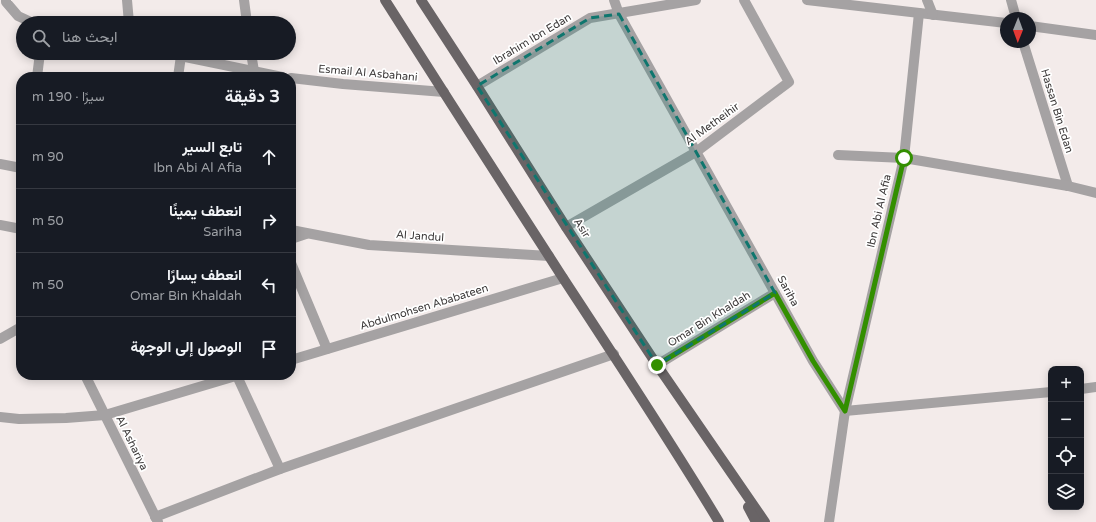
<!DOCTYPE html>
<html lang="ar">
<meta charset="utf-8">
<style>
body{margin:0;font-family:"Varela Round",Vazirmatn,sans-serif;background:#20242c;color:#f1f3f6;direction:rtl}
.controls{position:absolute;right:12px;bottom:12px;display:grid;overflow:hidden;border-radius:8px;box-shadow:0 2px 10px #0003}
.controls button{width:36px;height:36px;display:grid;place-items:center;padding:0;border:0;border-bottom:1px solid #363941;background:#171b24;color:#f1f3f6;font:20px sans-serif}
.compass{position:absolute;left:1000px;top:12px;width:36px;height:36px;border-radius:50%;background:#171b24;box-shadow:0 2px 10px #0003;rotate:181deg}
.stop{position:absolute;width:12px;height:12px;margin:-9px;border:3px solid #338f00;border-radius:50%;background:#fff}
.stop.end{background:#338f00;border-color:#fff;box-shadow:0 1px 4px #0008}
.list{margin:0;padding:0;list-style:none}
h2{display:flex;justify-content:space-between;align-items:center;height:52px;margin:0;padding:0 16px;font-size:17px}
h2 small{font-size:13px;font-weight:400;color:#9ea1a6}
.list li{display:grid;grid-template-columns:26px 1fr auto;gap:12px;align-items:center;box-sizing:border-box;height:64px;padding:0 16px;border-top:1px solid #363941}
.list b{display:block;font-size:15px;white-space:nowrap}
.list p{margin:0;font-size:13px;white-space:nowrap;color:#9ea1a6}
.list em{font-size:13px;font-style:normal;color:#9ea1a6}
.icon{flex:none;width:22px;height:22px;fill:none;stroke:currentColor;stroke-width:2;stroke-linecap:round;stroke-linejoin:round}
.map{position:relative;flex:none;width:1096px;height:522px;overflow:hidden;direction:ltr}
.search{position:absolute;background:#171b24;box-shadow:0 2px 10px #0003;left:16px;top:16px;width:280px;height:44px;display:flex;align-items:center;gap:10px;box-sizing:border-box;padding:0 14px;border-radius:22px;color:#9ea1a6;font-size:15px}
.panel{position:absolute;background:#171b24;box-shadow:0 2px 10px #0003;left:16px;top:72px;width:280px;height:308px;border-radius:16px;direction:rtl}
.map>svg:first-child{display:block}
</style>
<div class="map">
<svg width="1096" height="522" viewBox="0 0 1096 522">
<rect width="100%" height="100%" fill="#f3ebea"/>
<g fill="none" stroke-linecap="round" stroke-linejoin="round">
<g stroke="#a5a2a3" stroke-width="10">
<polyline points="6,0 6,2 18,16 33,23"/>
<polyline points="127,0 129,23"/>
<polyline points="244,0 247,23"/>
<polyline points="614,0 619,14 813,361 845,411"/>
<polyline points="807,0 1006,23"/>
<polyline points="927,0 933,15"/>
<polyline points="1011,0 1016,18"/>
<polyline points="1030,26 1096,35"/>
<polyline points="1023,42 1068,186"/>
<polyline points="166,53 282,77"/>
<polyline points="251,53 254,71"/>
<polyline points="37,77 40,53"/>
<polyline points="178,77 181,56"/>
<polyline points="291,78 343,84 444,92"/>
<polyline points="477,86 590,18 696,0"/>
<polyline points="838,155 904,158 1068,186 1096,193"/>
<polyline points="0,164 21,168"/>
<polyline points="0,225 21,229"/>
<polyline points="566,227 696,152 789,82 744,0"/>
<polyline points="291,230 369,245 549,256"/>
<polyline points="291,239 306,234"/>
<polyline points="291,263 327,349"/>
<polyline points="0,339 21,327"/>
<polyline points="291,360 563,278"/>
<polyline points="657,365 775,293"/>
<polyline points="85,375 158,522"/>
<polyline points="237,376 280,469"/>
<polyline points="1081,389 1096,387"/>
<polyline points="845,411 1051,392"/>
<polyline points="0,417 19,419 66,418 105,415 239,375"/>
<polyline points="155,517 280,469 614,354"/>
<polyline points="829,522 845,411 904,158 919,13"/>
</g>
<g stroke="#696466" stroke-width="10">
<path d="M385,0C444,93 503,185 563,278C616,359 669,439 719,522"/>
<polyline points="421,0 477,86 566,227 657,365 765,522"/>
<polyline points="748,507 756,522"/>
</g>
</g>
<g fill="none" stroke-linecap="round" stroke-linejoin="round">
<polyline stroke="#338f00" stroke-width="5" points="657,365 775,293 813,361 845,411 904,158"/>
</g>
<path fill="#0f766e" fill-opacity="0.2" stroke="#0f766e" stroke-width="3" stroke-dasharray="8 5" stroke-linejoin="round" d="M619,14L775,293L657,365L477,86L590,18Z"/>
<g text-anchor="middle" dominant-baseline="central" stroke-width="3.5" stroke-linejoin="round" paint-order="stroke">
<g font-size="11" fill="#3c3939" stroke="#fff">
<text transform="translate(532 39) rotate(-31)">Ibrahim Ibn Edan</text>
<text transform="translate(368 73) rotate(5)">Esmail Al Asbahani</text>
<text transform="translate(1057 111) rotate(73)">Hassan Bin Edan</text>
<text transform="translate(712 124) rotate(-36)">Al Metheihir</text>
<text transform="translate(879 211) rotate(-77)">Ibn Abi Al Afia</text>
<text transform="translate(582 228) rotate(57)">Asir</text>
<text transform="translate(420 236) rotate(4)">Al Jandul</text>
<text transform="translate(788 291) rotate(61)">Sariha</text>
<text transform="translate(424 307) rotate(-17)">Abdulmohsen Ababateen</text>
<text transform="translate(709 319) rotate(-32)">Omar Bin Khaldah</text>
<text transform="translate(132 443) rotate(64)">Al Ashariya</text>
</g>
</g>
</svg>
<div class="controls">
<button>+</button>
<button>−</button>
<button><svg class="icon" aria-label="locate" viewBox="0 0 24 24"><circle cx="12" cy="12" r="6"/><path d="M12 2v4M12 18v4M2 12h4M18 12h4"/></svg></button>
<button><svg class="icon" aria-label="layers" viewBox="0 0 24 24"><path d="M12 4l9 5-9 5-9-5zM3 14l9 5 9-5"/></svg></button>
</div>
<svg class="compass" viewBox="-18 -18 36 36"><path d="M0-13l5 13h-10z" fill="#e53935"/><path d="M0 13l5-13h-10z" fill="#9ea1a6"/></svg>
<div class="stop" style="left:904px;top:158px"></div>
<div class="stop end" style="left:657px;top:365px"></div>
<div class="search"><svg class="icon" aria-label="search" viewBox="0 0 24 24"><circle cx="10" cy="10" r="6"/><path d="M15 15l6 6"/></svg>ابحث هنا</div>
<section class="panel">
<h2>3 دقيقة<small>سيرًا · 190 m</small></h2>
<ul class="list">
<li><svg class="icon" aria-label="ahead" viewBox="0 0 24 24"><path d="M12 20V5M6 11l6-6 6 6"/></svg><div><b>تابع السير</b><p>Ibn Abi Al Afia</p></div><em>90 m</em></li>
<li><svg class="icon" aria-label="right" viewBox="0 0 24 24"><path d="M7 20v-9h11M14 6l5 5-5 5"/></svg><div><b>انعطف يمينًا</b><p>Sariha</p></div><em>50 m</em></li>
<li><svg class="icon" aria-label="left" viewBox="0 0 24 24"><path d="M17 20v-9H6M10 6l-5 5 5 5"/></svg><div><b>انعطف يسارًا</b><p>Omar Bin Khaldah</p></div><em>50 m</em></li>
<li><svg class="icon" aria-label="arrive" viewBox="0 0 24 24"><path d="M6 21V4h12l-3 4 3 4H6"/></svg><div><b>الوصول إلى الوجهة</b></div></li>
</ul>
</section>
</div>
